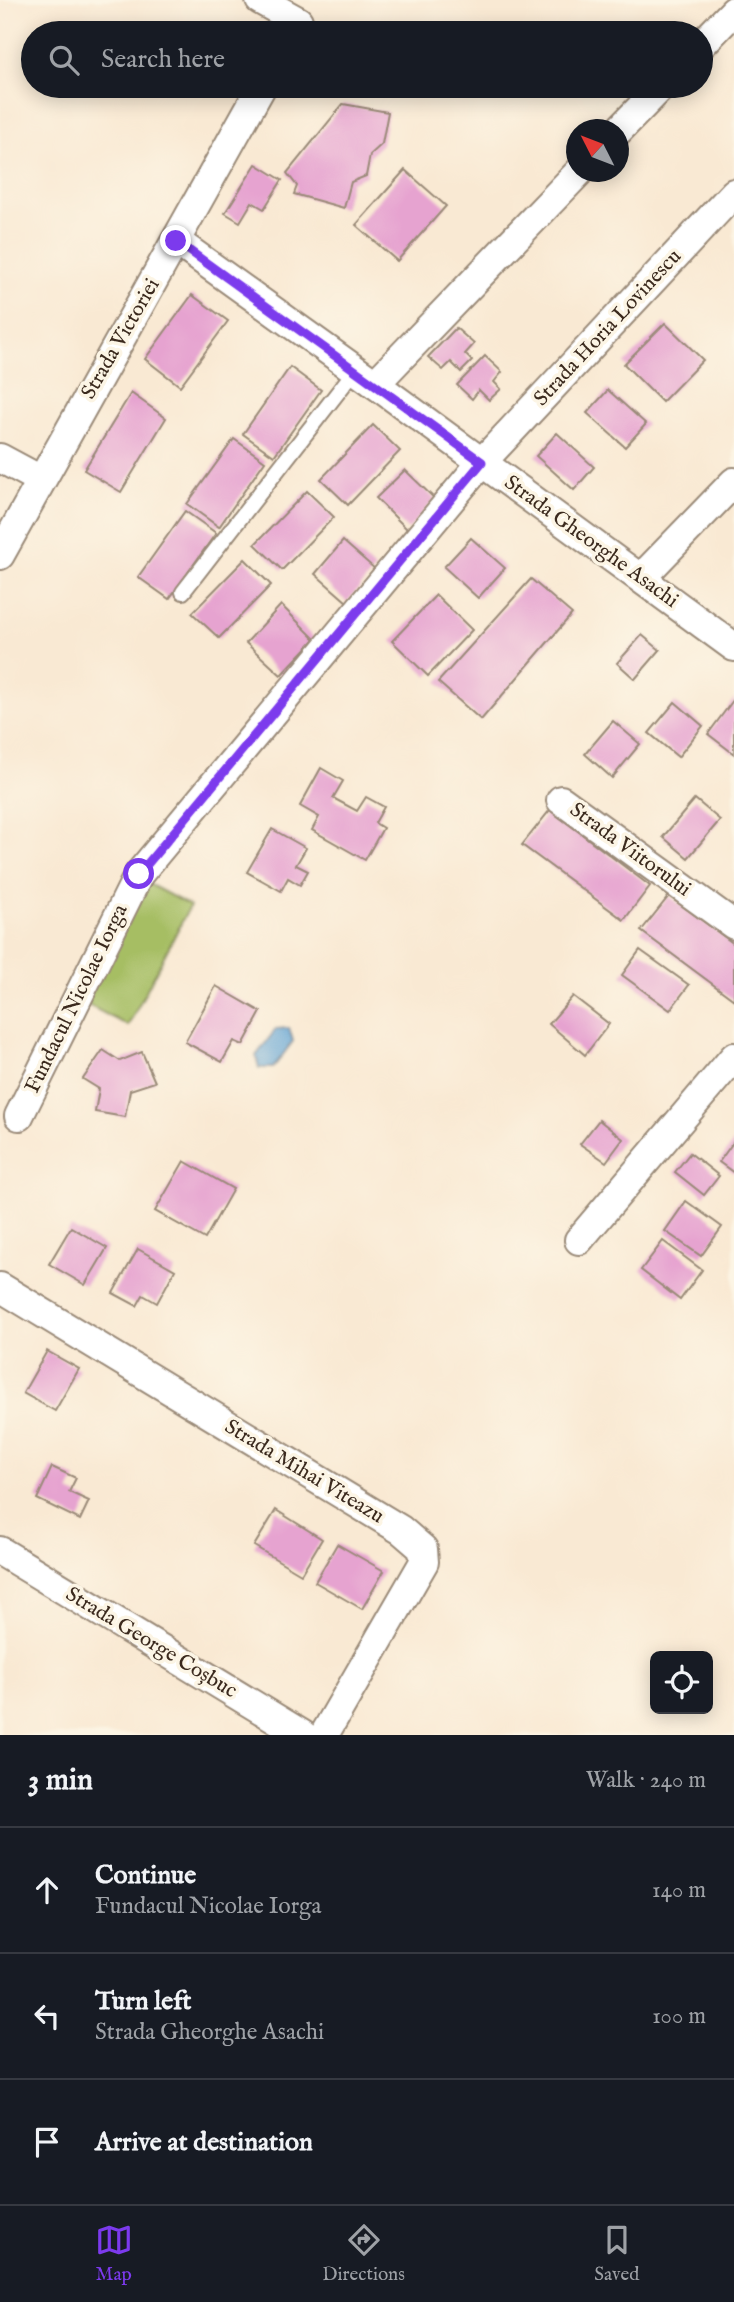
<!DOCTYPE html>
<meta charset="utf-8">
<style>
body{margin:0;font-family:"IM FELL English",serif;background:#242831;color:#f1f3f6}
.controls{position:absolute;right:21px;bottom:21px;display:grid;overflow:hidden;border-radius:10px;box-shadow:0 4px 18px #0003}
.controls button{width:63px;height:63px;display:grid;place-items:center;padding:0;border:0;border-bottom:2px solid #363941;background:#171b24;color:#f1f3f6;font:35px sans-serif}
.compass{position:absolute;left:566px;top:119px;width:63px;height:63px;border-radius:50%;background:#171b24;box-shadow:0 4px 18px #0003;rotate:312deg}
.stop{position:absolute;width:21px;height:21px;margin:-16px;border:5px solid #7c3aed;border-radius:50%;background:#fff}
.stop.end{background:#7c3aed;border-color:#fff;box-shadow:0 2px 7px #0008}
.list{margin:0;padding:0;list-style:none}
h2{display:flex;justify-content:space-between;align-items:center;height:91px;margin:0;padding:0 28px;font-size:30px}
h2 small{font-size:23px;font-weight:400;color:#9ea1a6}
.list li{display:grid;grid-template-columns:46px 1fr auto;gap:21px;align-items:center;box-sizing:border-box;height:126px;padding:0 28px;border-top:2px solid #363941}
.list b{display:block;font-size:26px;white-space:nowrap}
.list p{margin:0;font-size:23px;white-space:nowrap;color:#9ea1a6}
.list em{font-size:23px;font-style:normal;color:#9ea1a6}
.icon{flex:none;width:38px;height:38px;fill:none;stroke:currentColor;stroke-width:2;stroke-linecap:round;stroke-linejoin:round}
.map{position:relative;flex:none;width:734px;height:1735px;overflow:hidden}
.search{position:absolute;background:#171b24;box-shadow:0 4px 18px #0003;left:21px;right:21px;top:21px;height:77px;display:flex;align-items:center;gap:18px;box-sizing:border-box;padding:0 24px;border-radius:38px;color:#9ea1a6;font-size:26px}
.sheet{height:469px;background:#171b24}
nav{display:flex;justify-content:space-around;align-items:center;box-sizing:border-box;height:98px;border-top:2px solid #363941;background:#171b24;font-size:19px;color:#9ea1a6}
nav a{display:grid;justify-items:center;gap:4px}
nav .on{color:#7c3aed}
.map>svg:first-child{display:block}
</style>
<div class="map">
<svg width="734" height="1735" viewBox="0 0 734 1735">
<rect width="100%" height="100%" fill="#fcf5e5"/>
<filter id="ink" filterUnits="userSpaceOnUse"><feTurbulence type="fractalNoise" baseFrequency=".0143" numOctaves="2"/><feDisplacementMap in="SourceGraphic" scale="14" xChannelSelector="R" yChannelSelector="G"/><feConvolveMatrix kernelMatrix="1 2 1 2 8 2 1 2 1" color-interpolation-filters="sRGB"/></filter>
<filter id="wash" filterUnits="userSpaceOnUse"><feTurbulence type="fractalNoise" baseFrequency=".00686" numOctaves="4" result="noise"/><feDisplacementMap in="SourceGraphic" scale="28" xChannelSelector="R" yChannelSelector="G"/><feGaussianBlur stdDeviation="1.57" result="paint"/><feColorMatrix in="noise" values="0 0 0 0 0 0 0 0 0 0 0 0 0 0 0 0 0 1.4 0 .05"/><feComposite in="paint" operator="in"/></filter>
<g filter="url(#wash)">
<rect width="100%" height="100%" fill="#f9e9d3"/>
<polygon fill="#a6be63" stroke="#707440" stroke-width="2" points="134,876 190,906 128,1026 71,996"/>
<polygon fill="#60a3d4" stroke="#4e6679" stroke-width="2" points="289,1028 293,1041 273,1068 259,1068 256,1056 276,1029"/>
<g id="blocks">
<g fill="#e6a3d0">
<polygon points="343,104 388,112 382,144 370,155 366,176 351,182 344,208 294,194 297,186 287,173"/>
<polygon points="256,164 282,180 264,209 252,202 240,222 225,213"/>
<polygon points="405,170 446,206 397,261 356,225"/>
<polygon points="192,295 228,321 180,386 145,359"/>
<polygon points="665,323 703,360 662,402 624,364"/>
<polygon points="456,328 474,344 465,354 472,361 461,372 451,362 443,370 428,357"/>
<polygon points="485,356 502,372 494,382 501,389 489,400 479,390 472,399 457,385"/>
<polygon points="290,367 321,390 274,456 243,434"/>
<polygon points="608,390 646,424 625,447 587,413"/>
<polygon points="131,393 166,418 121,492 84,470"/>
<polygon points="373,425 400,451 348,505 321,479"/>
<polygon points="557,433 594,467 574,490 536,456"/>
<polygon points="234,439 265,461 219,527 187,504"/>
<polygon points="405,470 435,499 408,530 376,498"/>
<polygon points="307,491 334,517 282,570 255,544"/>
<polygon points="185,511 216,533 169,599 138,577"/>
<polygon points="471,538 505,568 478,598 444,567"/>
<polygon points="343,541 375,569 347,602 315,574"/>
<polygon points="245,559 271,585 219,638 192,613"/>
<polygon points="531,579 572,614 481,720 438,682"/>
<polygon points="436,595 472,630 428,676 392,641"/>
<polygon points="281,605 315,639 281,675 246,643"/>
<polygon points="642,635 660,650 635,679 617,663"/>
<polygon points="734,699 734,754 708,734"/>
<polygon points="675,702 703,726 678,757 649,733"/>
<polygon points="613,721 640,744 612,778 585,754"/>
<polygon points="321,768 343,781 333,798 357,811 366,797 384,807 375,823 383,828 365,860 312,830 319,817 300,806"/>
<polygon points="695,799 720,820 688,858 663,837"/>
<polygon points="550,810 650,886 624,920 522,845"/>
<polygon points="272,829 306,848 296,865 308,871 300,885 288,878 281,891 247,872"/>
<polygon points="669,896 734,944 734,1000 641,931"/>
<polygon points="640,950 689,985 670,1010 622,975"/>
<polygon points="216,986 261,1012 243,1045 234,1041 222,1062 185,1042"/>
<polygon points="573,996 609,1024 585,1055 549,1024"/>
<polygon points="103,1050 120,1061 142,1052 155,1082 130,1090 125,1117 95,1112 99,1089 83,1079"/>
<polygon points="599,1120 623,1139 606,1162 580,1144"/>
<polygon points="734,1141 734,1173 719,1162"/>
<polygon points="690,1153 719,1176 704,1195 675,1172"/>
<polygon points="184,1161 233,1189 205,1239 155,1211"/>
<polygon points="686,1201 722,1227 701,1256 665,1231"/>
<polygon points="71,1227 107,1248 85,1285 49,1264"/>
<polygon points="663,1241 702,1270 680,1300 641,1270"/>
<polygon points="138,1249 175,1270 157,1303 143,1295 137,1306 113,1293"/>
<polygon points="47,1351 79,1369 55,1411 23,1393"/>
<polygon points="52,1467 76,1478 69,1492 89,1501 80,1520 37,1499"/>
<polygon points="276,1510 322,1539 301,1574 254,1546"/>
<polygon points="337,1544 384,1571 362,1609 315,1582"/>
</g>
</g>
</g>
<g filter="url(#ink)">
<use href="#blocks" fill-opacity="0" stroke="#9a8a78" stroke-width="2"/>
<g fill="none" stroke-linecap="round" stroke-linejoin="round">
<defs>
<polyline id="service" points="183,592 356,369"/>
<g id="minor">
<polyline points="260,0 298,21"/>
<polyline points="701,45 734,11"/>
<polyline points="618,131 662,86"/>
<polyline points="176,241 375,384 734,647"/>
<polyline points="375,384 579,172"/>
<polyline points="0,458 41,480"/>
<polyline points="0,555 262,86"/>
<polyline points="641,578 734,482"/>
<polyline points="561,800 734,925"/>
<polyline points="19,1116 139,874 482,462 734,193"/>
<polyline points="579,1240 734,1057"/>
<polyline points="0,1287 401,1530 423,1549 424,1562 324,1735"/>
<polyline points="0,1551 303,1735"/>
</g>
</defs>
<use href="#service" stroke="#9a8a78" stroke-width="18"/>
<use href="#minor" stroke="#9a8a78" stroke-width="32"/>
<use href="#service" stroke="#fff" stroke-width="14"/>
<use href="#minor" stroke="#fff" stroke-width="28"/>
</g>
</g>
<g fill="none" stroke-linecap="round" stroke-linejoin="round" filter="url(#ink)">
<polyline stroke="#7c3aed" stroke-width="9" points="139,874 482,462 176,241"/>
</g>
<g text-anchor="middle" dominant-baseline="central" stroke-width="7" stroke-linejoin="round" paint-order="stroke">
<g font-size="21" fill="#3b2a1e" stroke="#fcf5e5">
<text transform="translate(608 328) rotate(-47)">Strada Horia Lovinescu</text>
<text transform="translate(121 339) rotate(-60)">Strada Victoriei</text>
<text transform="translate(591 542) rotate(36)">Strada Gheorghe Asachi</text>
<text transform="translate(630 850) rotate(36)">Strada Viitorului</text>
<text transform="translate(77 999) rotate(-64)">Fundacul Nicolae Iorga</text>
<text transform="translate(304 1472) rotate(31)">Strada Mihai Viteazu</text>
<text transform="translate(151 1643) rotate(31)">Strada George Coșbuc</text>
</g>
</g>
</svg>
<div class="controls">
<button><svg class="icon" aria-label="locate" viewBox="0 0 24 24"><circle cx="12" cy="12" r="6"/><path d="M12 2v4M12 18v4M2 12h4M18 12h4"/></svg></button>
</div>
<svg class="compass" viewBox="-18 -18 36 36"><path d="M0-13l5 13h-10z" fill="#e53935"/><path d="M0 13l5-13h-10z" fill="#9ea1a6"/></svg>
<div class="stop" style="left:139px;top:874px"></div>
<div class="stop end" style="left:176px;top:241px"></div>
<div class="search"><svg class="icon" aria-label="search" viewBox="0 0 24 24"><circle cx="10" cy="10" r="6"/><path d="M15 15l6 6"/></svg>Search here</div>
</div>
<section class="sheet">
<h2>3 min<small>Walk · 240 m</small></h2>
<ul class="list">
<li><svg class="icon" aria-label="ahead" viewBox="0 0 24 24"><path d="M12 20V5M6 11l6-6 6 6"/></svg><div><b>Continue</b><p>Fundacul Nicolae Iorga</p></div><em>140 m</em></li>
<li><svg class="icon" aria-label="left" viewBox="0 0 24 24"><path d="M17 20v-9H6M10 6l-5 5 5 5"/></svg><div><b>Turn left</b><p>Strada Gheorghe Asachi</p></div><em>100 m</em></li>
<li><svg class="icon" aria-label="arrive" viewBox="0 0 24 24"><path d="M6 21V4h12l-3 4 3 4H6"/></svg><div><b>Arrive at destination</b></div></li>
</ul>
</section>
<nav>
<a class="on"><svg class="icon" aria-label="map" viewBox="0 0 24 24"><path d="M3 6l6-2 6 2 6-2v14l-6 2-6-2-6 2zM9 4v14M15 6v14"/></svg>Map</a>
<a><svg class="icon" aria-label="directions" viewBox="0 0 24 24"><path d="M12 3l9 9-9 9-9-9zM9 14v-3h6M13 9l2 2-2 2"/></svg>Directions</a>
<a><svg class="icon" aria-label="saved" viewBox="0 0 24 24"><path d="M7 4h10v16l-5-4-5 4z"/></svg>Saved</a>
</nav>
